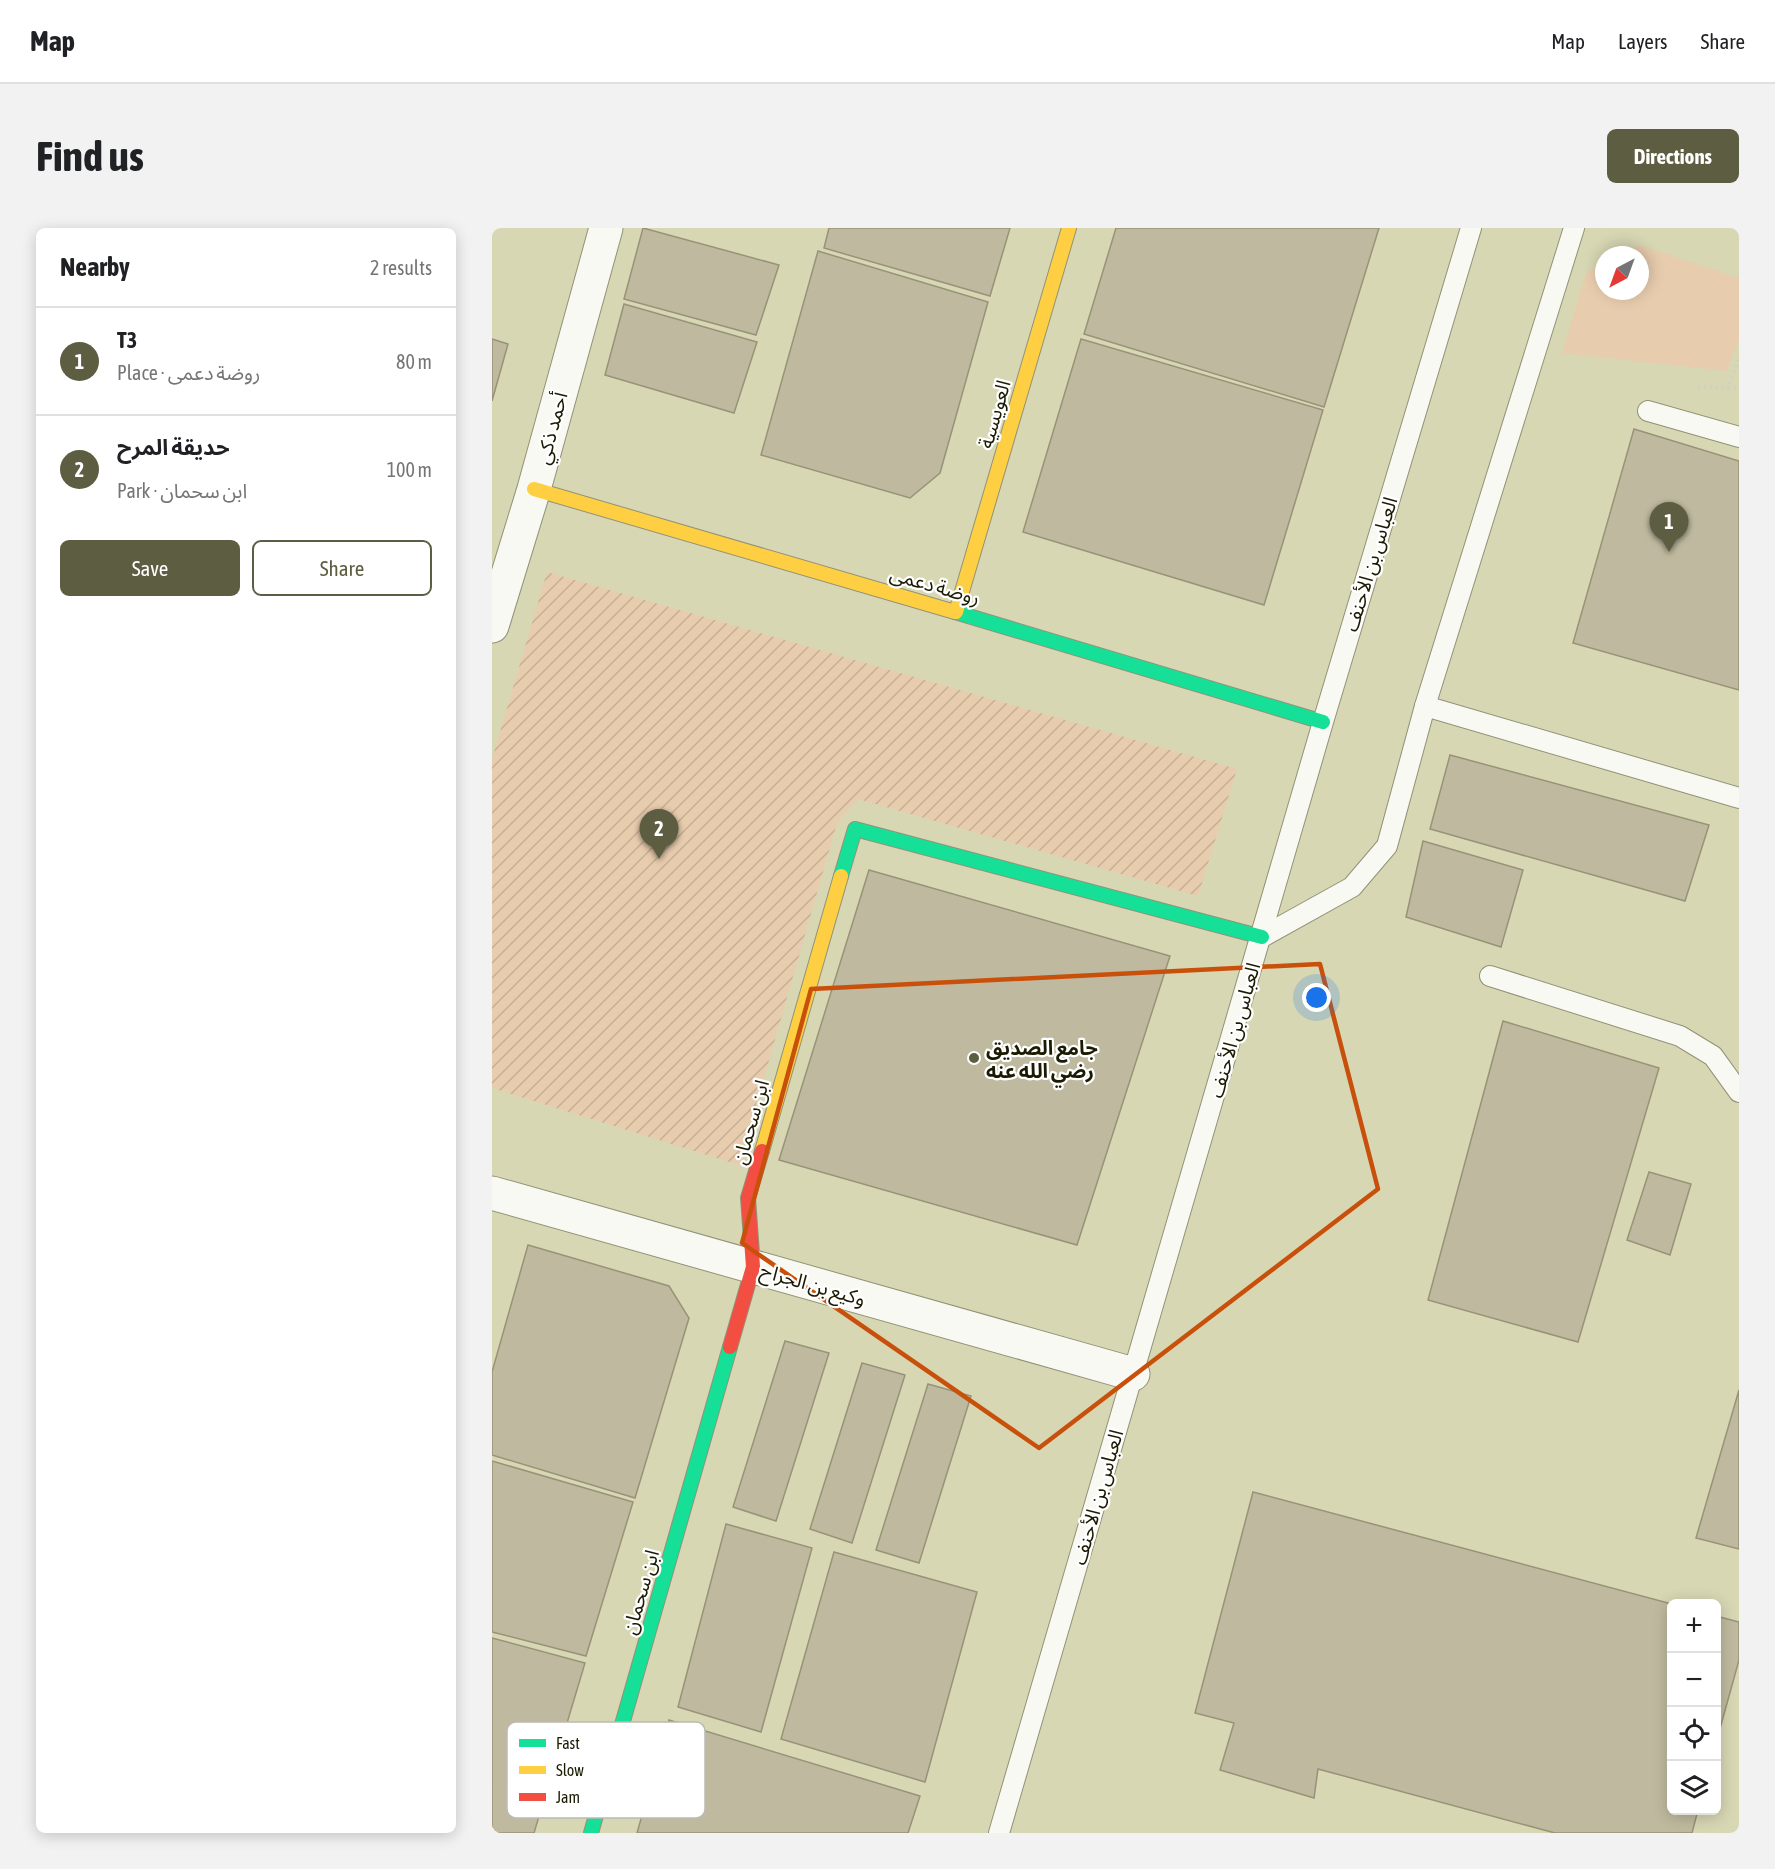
<!DOCTYPE html>
<meta charset="utf-8">
<style>
body{margin:0;font-family:"Asap Condensed","Noto Sans Arabic",sans-serif;background:#f2f2f2;color:#202124}
.controls{position:absolute;right:18px;bottom:18px;display:grid;overflow:hidden;border-radius:9px;box-shadow:0 3px 15px #0003}
.controls button{width:54px;height:54px;display:grid;place-items:center;padding:0;border:0;border-bottom:2px solid #e0e0e0;background:#fff;color:#202124;font:30px sans-serif}
.compass{position:absolute;left:1103px;top:18px;width:54px;height:54px;border-radius:50%;background:#fff;box-shadow:0 3px 15px #0003;rotate:221deg}
.you{position:absolute;left:825px;top:770px;width:21px;height:21px;margin:-15px;border:4px solid #fff;border-radius:50%;background:#1a73e8;box-shadow:0 0 0 9px #1a73e833}
.badge{display:grid;place-items:center;width:39px;height:39px;border-radius:50%;background:#5d5d41;color:#fff;font-size:20px;font-weight:700}
.pin{position:absolute;translate:-50% -50px;filter:drop-shadow(0 2px 3px #0008)}
.pin::after{content:'';position:absolute;top:32px;width:21px;height:18px;background:inherit;clip-path:polygon(0 0,100% 0,50% 100%)}
.list{margin:0;padding:0;list-style:none}
h2{display:flex;justify-content:space-between;align-items:center;height:78px;margin:0;padding:0 24px;font-size:26px}
h2 small{font-size:20px;font-weight:400;color:#757577}
.list li{display:grid;grid-template-columns:39px 1fr auto;gap:18px;align-items:center;box-sizing:border-box;height:108px;padding:0 24px;border-top:2px solid #e0e0e0}
.list b{display:block;font-size:22px;white-space:nowrap}
.list p{margin:0;font-size:20px;white-space:nowrap;color:#757577}
.list em{font-size:20px;font-style:normal;color:#757577}
.actions{display:flex;gap:12px;padding:18px 24px}
.actions a{flex:1;padding:14px 0;border:2px solid #5d5d41;border-radius:9px;text-align:center;font-size:21px;color:#5d5d41}
.actions .main{background:#5d5d41;color:#fff}
.icon{flex:none;width:33px;height:33px;fill:none;stroke:currentColor;stroke-width:2;stroke-linecap:round;stroke-linejoin:round}
.map{position:relative;flex:none;width:1247px;height:1605px;overflow:hidden;border-radius:9px}
header{display:flex;align-items:center;gap:36px;box-sizing:border-box;height:84px;padding:0 30px;background:#fff;border-bottom:2px solid #e0e0e0}
header strong{font-size:28px}
nav{display:flex;gap:33px;margin-inline-start:auto;font-size:21px}
.intro{display:flex;align-items:center;justify-content:space-between;box-sizing:border-box;height:144px;padding:0 36px}
h1{margin:0;font-size:42px}
.button{padding:15px 27px;border-radius:9px;background:#5d5d41;color:#fff;font-size:21px;font-weight:700}
main{display:flex;gap:36px;padding:0 36px}
aside{flex:1;background:#fff;border-radius:9px;box-shadow:0 3px 15px #0003}
.map>svg:first-child{display:block}
</style>
<header>
<strong>Map</strong>
<nav><a>Map</a><a>Layers</a><a>Share</a></nav>
</header>
<div class="intro"><h1>Find us</h1><a class="button">Directions</a></div>
<main>
<aside>
<h2>Nearby<small>2 results</small></h2>
<ul class="list">
<li><span class="badge">1</span><div><b>T3</b><p>Place · روضة دعمى</p></div><em>80 m</em></li>
<li><span class="badge">2</span><div><b>حديقة المرح</b><p>Park · ابن سحمان</p></div><em>100 m</em></li>
</ul>
<div class="actions"><a class="main">Save</a><a>Share</a></div>
</aside>
<div class="map">
<svg width="1247" height="1605" viewBox="0 0 1247 1605">
<defs>
<pattern id="garden-furrows" width="10" height="10" patternUnits="userSpaceOnUse" patternTransform="scale(1.5)"><rect width="10" height="10" fill="#e8ccae"/><path d="M-1 1l2-2M0 10L10 0M9 11l2-2" fill="none" stroke="#c6af94"/></pattern>
</defs>
<rect width="100%" height="100%" fill="#d7d7b4"/>
<polygon fill="#e8ccae" points="1147,17 1247,50 1247,111 1235,143 1070,125 1094,45 1112,35 1112,63 1148,63 1148,27 1128,27"/>
<polygon fill="url(#garden-furrows)" points="55,344 745,541 706,668 366,571 345,595 247,937 0,860 0,531"/>
<g fill="#bfba9f" stroke="#989378" stroke-width="1.5">
<polygon points="151,0 287,37 264,107 132,71"/>
<polygon points="337,0 518,0 498,68 332,20"/>
<polygon points="624,0 887,0 832,179 592,106"/>
<polygon points="326,23 496,74 448,245 418,270 269,227"/>
<polygon points="132,76 265,114 242,185 113,147"/>
<polygon points="0,111 16,116 0,173"/>
<polygon points="589,111 831,182 772,377 531,304"/>
<polygon points="1142,201 1247,233 1247,462 1081,415"/>
<polygon points="958,527 1217,597 1193,673 938,601"/>
<polygon points="931,613 1031,642 1009,719 914,689"/>
<polygon points="377,642 678,728 585,1017 287,932"/>
<polygon points="1011,793 1167,840 1086,1114 936,1072"/>
<polygon points="1157,944 1199,956 1178,1027 1135,1012"/>
<polygon points="36,1017 177,1058 197,1090 143,1270 0,1227 0,1144"/>
<polygon points="293,1113 337,1125 284,1293 241,1279"/>
<polygon points="370,1135 413,1147 360,1315 318,1301"/>
<polygon points="436,1156 479,1168 427,1335 384,1322"/>
<polygon points="1247,1162 1247,1321 1204,1310"/>
<polygon points="0,1233 141,1274 94,1428 0,1404"/>
<polygon points="761,1264 1180,1376 1180,1582 1206,1582 1200,1605 1063,1605 826,1541 822,1570 728,1542 742,1495 703,1485"/>
<polygon points="234,1296 320,1320 269,1504 186,1479"/>
<polygon points="342,1324 485,1364 433,1554 289,1511"/>
<polygon points="1224,1388 1247,1394 1247,1432 1224,1515"/>
<polygon points="0,1410 93,1435 42,1605 0,1605"/>
<polygon points="177,1492 428,1568 416,1605 145,1605"/>
</g>
<g fill="none" stroke-linecap="round" stroke-linejoin="round">
<defs>
<g id="lane">
<polyline points="1156,183 1247,209"/>
<polyline points="933,478 1247,570"/>
<polyline points="770,709 860,659 895,618 933,478 1082,0"/>
<polyline points="998,748 1188,808 1221,828 1247,864"/>
<polyline points="507,1605 831,494 979,0"/>
</g>
<g id="street">
<polyline points="0,398 42,261 114,0"/>
<polyline points="0,965 641,1146"/>
</g>
<g id="fast">
<polyline points="463,384 831,494"/>
<polyline points="349,648 363,601 770,709"/>
<polyline points="99,1605 238,1119"/>
</g>
<g id="slow">
<polyline points="42,261 463,384"/>
<polyline points="464,384 577,0"/>
<polyline points="270,923 349,648"/>
</g>
<polyline id="jam" points="238,1119 261,1039 256,970 270,923"/>
</defs>
<use href="#lane" stroke="#929277" stroke-width="22"/>
<use href="#street" stroke="#929277" stroke-width="35"/>
<use href="#fast" stroke="#929277" stroke-width="16"/>
<use href="#slow" stroke="#929277" stroke-width="16"/>
<use href="#jam" stroke="#929277" stroke-width="16"/>
<g stroke="#cfcfc4" stroke-width="4" stroke-dasharray="1.5 4.5" stroke-linecap="butt">
<polyline points="1206,159 1247,161"/>
<polyline points="1235,161 1247,130"/>
</g>
<use href="#lane" stroke="#f9f9f4" stroke-width="20"/>
<use href="#street" stroke="#f9f9f4" stroke-width="33"/>
<use href="#fast" stroke="#16e098" stroke-width="14"/>
<use href="#slow" stroke="#ffcf43" stroke-width="14"/>
<use href="#jam" stroke="#f24e42" stroke-width="14"/>
</g>
<path fill="none" stroke="#c9500b" stroke-width="4.5" stroke-linejoin="round" d="M828,736L886,961L547,1220L250,1015L319,761Z"/>
<circle fill="#5d5d41" stroke="#fff" stroke-width="2" cx="482" cy="830" r="6"/>
<g text-anchor="middle" dominant-baseline="central" stroke-width="4.5" stroke-linejoin="round" paint-order="stroke">
<g font-size="20" fill="#1b1b03" stroke="#fff">
<text transform="translate(502 186) rotate(-74)">العويسية</text>
<text transform="translate(59 200) rotate(-75)">أحمد ذكي</text>
<text transform="translate(878 336) rotate(-73)">العباس بن الأحنف</text>
<text transform="translate(443 357) rotate(16)">روضة دعمى</text>
<text transform="translate(742 802) rotate(-74)">العباس بن الأحنف</text>
<text transform="translate(258 894) rotate(-74)">ابن سحمان</text>
<text transform="translate(321 1056) rotate(16)">وكيع بن الجراح</text>
<text transform="translate(605 1269) rotate(-74)">العباس بن الأحنف</text>
<text transform="translate(148 1364) rotate(-74)">ابن سحمان</text>
</g>
<g font-size="20" font-weight="bold" fill="#1b1b03" stroke="#fff" text-anchor="start">
<text x="494" y="819">جامع الصديق<tspan x="494" dy="23">رضي الله عنه</tspan></text>
</g>
</g>
<rect x="15" y="1494" width="198" height="96" rx="9" fill="#fff" stroke="#bbbbb3" stroke-width="1.5"/>
<rect x="27" y="1511" width="27" height="8" fill="#16e098"/>
<rect x="27" y="1538" width="27" height="8" fill="#ffcf43"/>
<rect x="27" y="1565" width="27" height="8" fill="#f24e42"/>
<g font-size="16" fill="#1b1b03">
<text x="64" y="1521">Fast</text>
<text x="64" y="1548">Slow</text>
<text x="64" y="1575">Jam</text>
</g>
</svg>
<div class="controls">
<button>+</button>
<button>−</button>
<button><svg class="icon" aria-label="locate" viewBox="0 0 24 24"><circle cx="12" cy="12" r="6"/><path d="M12 2v4M12 18v4M2 12h4M18 12h4"/></svg></button>
<button><svg class="icon" aria-label="layers" viewBox="0 0 24 24"><path d="M12 4l9 5-9 5-9-5zM3 14l9 5 9-5"/></svg></button>
</div>
<svg class="compass" viewBox="-18 -18 36 36"><path d="M0-13l5 13h-10z" fill="#e53935"/><path d="M0 13l5-13h-10z" fill="#757577"/></svg>
<div class="you"></div>
<div class="pin badge" style="left:1177px;top:324px">1</div>
<div class="pin badge" style="left:167px;top:631px">2</div>
</div>
</main>
